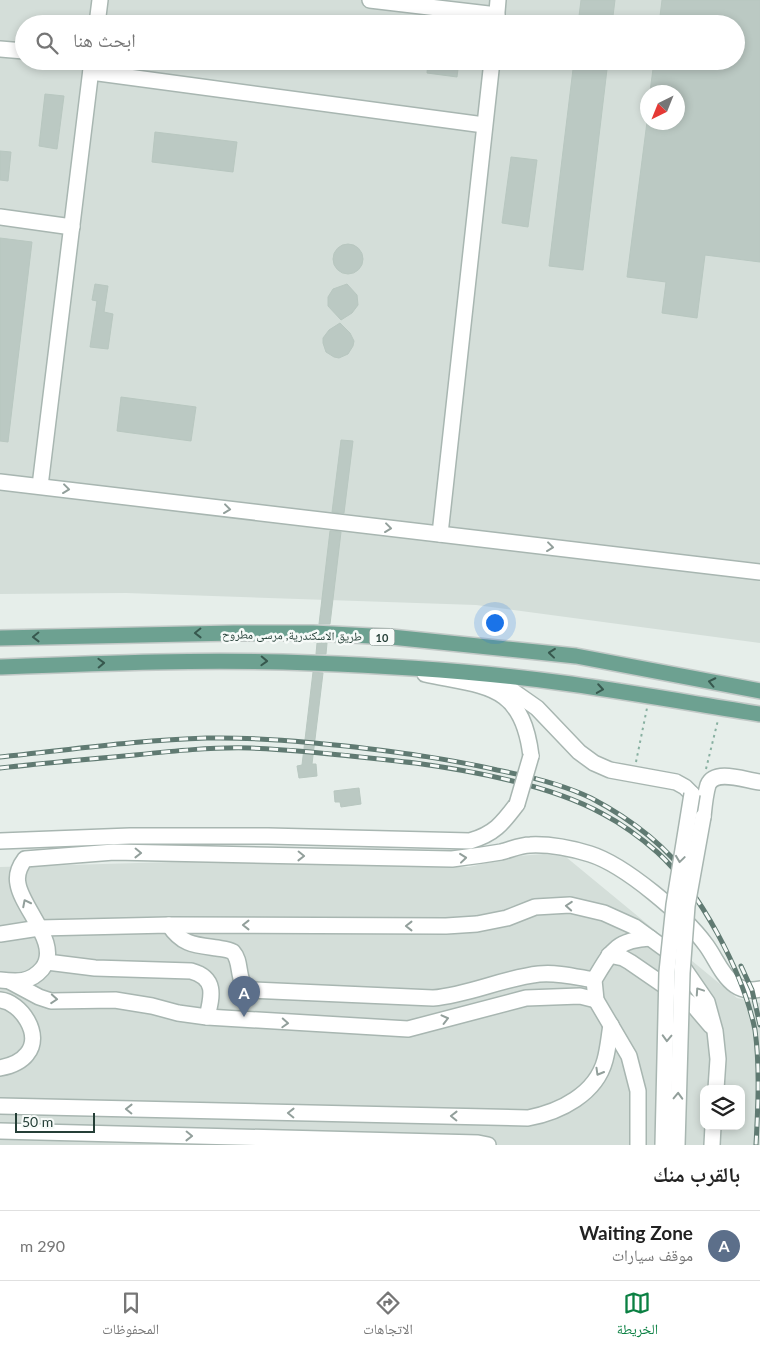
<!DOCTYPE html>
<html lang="ar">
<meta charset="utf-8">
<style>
body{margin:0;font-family:Lato,"Noto Naskh Arabic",sans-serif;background:#f2f2f2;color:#222;direction:rtl}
.controls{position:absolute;right:15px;bottom:15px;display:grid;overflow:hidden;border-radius:10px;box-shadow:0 2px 8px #0003}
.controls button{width:45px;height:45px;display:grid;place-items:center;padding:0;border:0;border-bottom:1px solid #e0e0e0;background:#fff;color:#222;font:25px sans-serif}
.compass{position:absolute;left:640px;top:85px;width:45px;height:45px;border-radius:50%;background:#fff;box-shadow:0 2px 8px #0003;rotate:223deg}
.scale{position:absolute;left:15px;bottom:12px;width:80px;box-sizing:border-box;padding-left:5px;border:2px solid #253f37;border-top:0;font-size:14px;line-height:18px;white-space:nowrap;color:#253f37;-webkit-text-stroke:4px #f6faf8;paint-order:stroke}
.you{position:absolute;left:494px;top:622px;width:18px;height:18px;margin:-12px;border:4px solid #fff;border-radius:50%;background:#1a73e8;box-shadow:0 0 0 8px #1a73e833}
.badge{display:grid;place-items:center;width:32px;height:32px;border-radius:50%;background:#0b8043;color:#fff;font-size:16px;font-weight:700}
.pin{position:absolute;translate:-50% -41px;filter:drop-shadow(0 1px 2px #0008)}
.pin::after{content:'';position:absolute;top:26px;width:18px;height:15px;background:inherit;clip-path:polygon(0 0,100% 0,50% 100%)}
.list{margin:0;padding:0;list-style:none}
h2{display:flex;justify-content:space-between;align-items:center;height:65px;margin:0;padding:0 20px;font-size:21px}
h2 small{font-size:16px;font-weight:400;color:#767676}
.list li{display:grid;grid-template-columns:32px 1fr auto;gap:15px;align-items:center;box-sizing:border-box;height:70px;padding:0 20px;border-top:1px solid #e0e0e0}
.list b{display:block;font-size:19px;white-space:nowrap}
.list p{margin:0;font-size:16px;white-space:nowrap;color:#767676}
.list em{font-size:16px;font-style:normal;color:#767676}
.icon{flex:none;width:28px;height:28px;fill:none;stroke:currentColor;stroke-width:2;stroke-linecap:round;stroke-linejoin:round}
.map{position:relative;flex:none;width:760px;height:1145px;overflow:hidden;direction:ltr}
.search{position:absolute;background:#fff;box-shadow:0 2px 8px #0003;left:15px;right:15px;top:15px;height:55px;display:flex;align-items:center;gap:12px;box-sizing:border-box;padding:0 18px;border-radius:28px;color:#767676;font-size:19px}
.sheet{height:135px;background:#fff}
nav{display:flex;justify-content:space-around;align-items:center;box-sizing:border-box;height:70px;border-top:1px solid #e0e0e0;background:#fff;font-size:14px;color:#767676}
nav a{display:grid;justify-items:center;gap:2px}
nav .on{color:#0b8043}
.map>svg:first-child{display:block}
</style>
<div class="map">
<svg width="760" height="1145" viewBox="0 0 760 1145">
<rect width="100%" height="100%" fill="#e6eeea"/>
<g fill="#d4ded9" fill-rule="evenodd">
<path d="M0,0H760V643L476,605L126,593L0,594ZM24,24H736V61H24ZM648,92H678V122H648Z"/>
<path d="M544,854L566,857L737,998L760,1003V1145H0V867L241,860L469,867L518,856ZM704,1089H741V1126H704Z"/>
</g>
<g fill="#bbc9c3" stroke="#b8c7c0">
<polygon points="581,0 615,0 612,24 578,24"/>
<polygon points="662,0 760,0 760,262 705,255 697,318 662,313 666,282 627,277 647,122 678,122 678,92 650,92 654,61 736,61 736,24 659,24"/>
<polygon points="428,61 459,61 457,77 427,73"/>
<polygon points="574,61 608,61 583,270 549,266"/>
<polygon points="45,94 64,96 57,149 39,146"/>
<polygon points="155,132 237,142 233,172 152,162"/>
<polygon points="0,151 11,152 8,181 0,180"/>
<polygon points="511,157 537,160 528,227 502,223"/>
<polygon points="0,238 32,242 8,442 0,441"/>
<circle cx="348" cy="259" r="15"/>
<polygon points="95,284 108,286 104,312 113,314 108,349 90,347 97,301 92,300"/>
<polygon points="347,284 357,295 358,305 352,313 341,320 328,306 328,297 333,289"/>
<polygon points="340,323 350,333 354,341 353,346 348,354 339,358 334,357 326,352 323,343 323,338 329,330"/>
<polygon points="121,397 196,407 191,441 117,431"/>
<polygon points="341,440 353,441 344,513 332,512"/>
<polygon points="330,531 341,532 330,624 319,624"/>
<polygon points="317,643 327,643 326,654 316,654"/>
<polygon points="313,672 323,673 312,764 316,764 317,776 299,778 297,766 302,765"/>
<polygon points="359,788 361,804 341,807 340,802 335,802 334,791"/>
</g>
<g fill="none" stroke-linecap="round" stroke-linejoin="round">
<defs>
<g id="minor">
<polyline points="370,0 497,15"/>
<polyline points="97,24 100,0"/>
<polyline points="496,24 498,0"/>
<polyline points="0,49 24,51"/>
<polyline points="91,72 484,125"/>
<polyline points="0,217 72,227"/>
<polyline points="0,482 760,572"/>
<polyline points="40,486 92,61"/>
<polyline points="440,534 492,61"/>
<path d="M425,674C486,687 522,683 531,756"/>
<polyline points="490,675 537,708 579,752 594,763 610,770 676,782 685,787 692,794"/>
<path d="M703,817C704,807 705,795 708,785C715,768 747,781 760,782"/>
<path d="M0,841L130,836H268L470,841C494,834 502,824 517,804"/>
<path d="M169,925C182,945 195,945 217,948C223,949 228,949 233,952C243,963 235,983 251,990L433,998C469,995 503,978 539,974C557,972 576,977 594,980"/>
<polyline points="0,934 39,928 169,925 446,926 477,924 507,918 535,907 570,905 604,913 635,927 676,957 707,1002 715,1031 718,1059 716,1089"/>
<polyline points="609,955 623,958 630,962 694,1006 711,1026"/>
<path d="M47,962L95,968L191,971C217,978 212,996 207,1017"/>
<path d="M0,980C17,982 30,983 42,969C62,945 22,909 18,884C16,875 19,867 25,859L114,852L452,859C468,857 484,855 501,852C510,850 520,845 530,845C551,844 570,848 590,854C625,865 684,915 706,945C715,957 722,976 735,985C742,990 751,991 760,989"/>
<polyline points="11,982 39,997 51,1001 115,1000 152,1006 178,1013 207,1017 408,1029 526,998 580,996 596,1000"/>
<path d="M0,1000C21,1002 43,1035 27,1054C21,1062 10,1066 0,1068"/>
<path d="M0,1106L528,1118C560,1112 596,1094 605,1060C608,1049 609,1037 611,1025"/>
<polyline points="0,1131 478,1143 488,1145"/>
<path d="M638,1145V1091L629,1056L596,1000L594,980C611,952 615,940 650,938"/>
<polyline points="712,1145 713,1126"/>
</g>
<g id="major">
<polyline points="0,638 234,633 313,633 391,637 576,656 760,691"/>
<path d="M0,667C104,663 207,659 311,663C397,666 485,672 571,684C634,693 697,704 760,714"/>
</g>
</defs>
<use href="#minor" stroke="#a8b6b1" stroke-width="18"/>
<use href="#major" stroke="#c2c9c7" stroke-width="18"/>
<g stroke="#88b0a1" stroke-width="2" stroke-dasharray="2.5 4" stroke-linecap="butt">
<polyline points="636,762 647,708"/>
<polyline points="706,769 718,720"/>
</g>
<use href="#minor" stroke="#fff" stroke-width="15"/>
<use href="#major" stroke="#6da191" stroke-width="15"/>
<defs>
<g id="rail">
<path d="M0,757C69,750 138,740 207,738C257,737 306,742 355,747C403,753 450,759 497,770C528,776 562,784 591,798C631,819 666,845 692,882"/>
<path d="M0,768C45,763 90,759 135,755C173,751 212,747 250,748C306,750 360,757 415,763C474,771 551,785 603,814C622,824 641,838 657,852C700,891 743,972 755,1030C760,1067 758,1107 756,1145"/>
<polyline points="741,966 752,990 760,1025"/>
</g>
</defs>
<use href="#rail" stroke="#607a72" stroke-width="5"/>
<use href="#rail" stroke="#f6faf8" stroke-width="3" stroke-dasharray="9" stroke-linecap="butt"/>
<defs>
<g id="minor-bridge">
<polyline points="517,804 531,756"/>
<polyline points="663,1145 667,972 674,905 692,794"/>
<polyline points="677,1145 682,973 687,906 703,817"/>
</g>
</defs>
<use href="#minor-bridge" stroke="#a8b6b1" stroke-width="18" stroke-linecap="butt"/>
<use href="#minor-bridge" stroke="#fff" stroke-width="15"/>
</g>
<defs><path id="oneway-chevron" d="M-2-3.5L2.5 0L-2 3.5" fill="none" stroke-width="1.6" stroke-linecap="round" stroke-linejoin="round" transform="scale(1.25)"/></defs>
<g stroke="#929f9b">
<use href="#oneway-chevron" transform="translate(66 489) rotate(7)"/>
<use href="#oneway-chevron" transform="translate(227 509) rotate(7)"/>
<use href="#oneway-chevron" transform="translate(388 528) rotate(7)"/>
<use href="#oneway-chevron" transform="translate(550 547) rotate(7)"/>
<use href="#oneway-chevron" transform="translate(138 853) rotate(1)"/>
<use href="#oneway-chevron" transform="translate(301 856) rotate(1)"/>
<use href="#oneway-chevron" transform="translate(463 858) rotate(-6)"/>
<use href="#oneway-chevron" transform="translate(680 859) rotate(98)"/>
<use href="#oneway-chevron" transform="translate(26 903) rotate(-117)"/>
<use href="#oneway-chevron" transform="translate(569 906) rotate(-176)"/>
<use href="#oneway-chevron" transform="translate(246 925) rotate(-180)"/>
<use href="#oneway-chevron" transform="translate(409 926) rotate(-180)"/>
<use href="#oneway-chevron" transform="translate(699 991) rotate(-124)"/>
<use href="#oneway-chevron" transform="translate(54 999) rotate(4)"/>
<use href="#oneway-chevron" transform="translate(445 1019) rotate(-14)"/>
<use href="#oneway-chevron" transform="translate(285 1023) rotate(3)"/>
<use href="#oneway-chevron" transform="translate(667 1038) rotate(92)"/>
<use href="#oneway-chevron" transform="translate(599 1072) rotate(120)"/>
<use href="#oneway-chevron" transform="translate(678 1096) rotate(-88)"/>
<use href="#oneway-chevron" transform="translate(129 1109) rotate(-179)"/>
<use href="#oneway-chevron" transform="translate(291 1113) rotate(-179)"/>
<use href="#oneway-chevron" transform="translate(454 1116) rotate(-179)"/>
<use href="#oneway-chevron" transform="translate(189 1136) rotate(1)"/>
</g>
<g stroke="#37584e">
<use href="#oneway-chevron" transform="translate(198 633) rotate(179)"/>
<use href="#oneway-chevron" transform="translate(36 637) rotate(179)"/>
<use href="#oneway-chevron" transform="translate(552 653) rotate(-174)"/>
<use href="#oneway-chevron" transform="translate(264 661) rotate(2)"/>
<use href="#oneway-chevron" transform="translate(101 663) rotate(-2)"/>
<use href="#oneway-chevron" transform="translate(712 682) rotate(-168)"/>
<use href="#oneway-chevron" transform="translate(600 689) rotate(9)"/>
</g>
<g text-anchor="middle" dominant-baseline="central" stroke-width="5" stroke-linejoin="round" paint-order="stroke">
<rect fill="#f6faf8" stroke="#647771" stroke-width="1" x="369.5" y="628.5" width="25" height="17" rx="4"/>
<g font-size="11" font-weight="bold" fill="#253f37">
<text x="382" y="637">10</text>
</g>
<g font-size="12" fill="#253f37" stroke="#f6faf8">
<text transform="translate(292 635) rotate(1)">طريق الاسكندرية, مرسى مطروح</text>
</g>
</g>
</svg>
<div class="controls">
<button><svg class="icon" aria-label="layers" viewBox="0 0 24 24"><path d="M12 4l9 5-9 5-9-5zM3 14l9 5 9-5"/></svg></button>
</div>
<svg class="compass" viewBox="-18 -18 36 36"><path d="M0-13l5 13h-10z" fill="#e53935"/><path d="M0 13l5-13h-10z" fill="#767676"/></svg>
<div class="scale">50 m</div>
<div class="you"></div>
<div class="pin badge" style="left:244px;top:1017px;background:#5c6f8a">A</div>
<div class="search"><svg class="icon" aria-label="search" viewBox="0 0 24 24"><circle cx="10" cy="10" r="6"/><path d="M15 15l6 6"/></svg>ابحث هنا</div>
</div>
<section class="sheet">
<h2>بالقرب منك<small></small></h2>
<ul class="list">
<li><span class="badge" style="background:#5c6f8a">A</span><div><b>Waiting Zone</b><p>موقف سيارات</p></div><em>290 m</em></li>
</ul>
</section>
<nav>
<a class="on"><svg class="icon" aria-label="map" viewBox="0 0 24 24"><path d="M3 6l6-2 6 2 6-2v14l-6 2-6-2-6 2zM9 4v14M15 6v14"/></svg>الخريطة</a>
<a><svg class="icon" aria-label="directions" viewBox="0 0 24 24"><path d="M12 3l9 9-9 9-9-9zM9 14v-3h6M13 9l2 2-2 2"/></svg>الاتجاهات</a>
<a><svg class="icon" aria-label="saved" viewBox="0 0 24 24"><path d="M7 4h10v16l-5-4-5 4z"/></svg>المحفوظات</a>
</nav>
